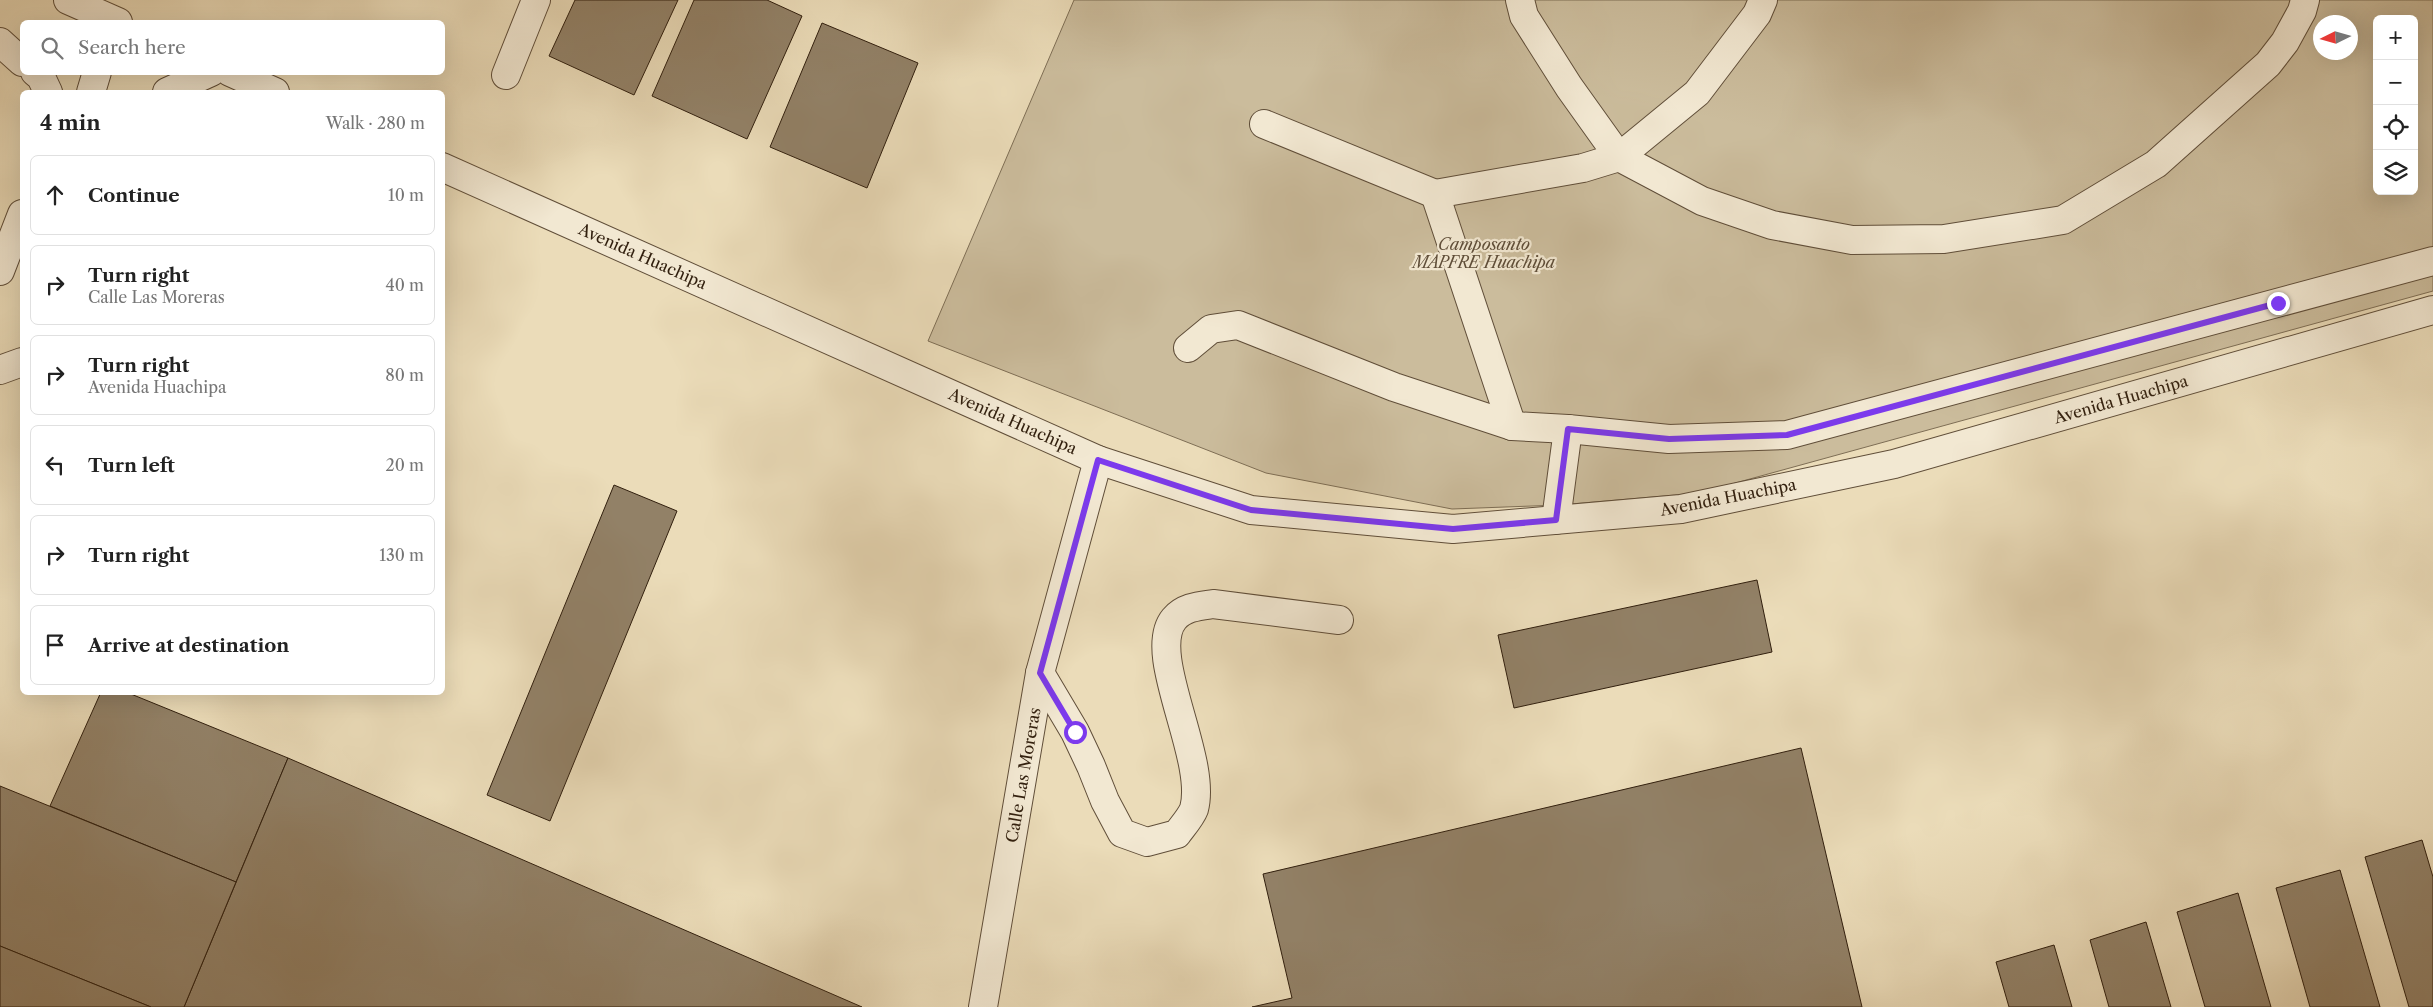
<!DOCTYPE html>
<meta charset="utf-8">
<style>
body{margin:0;font-family:"Libre Caslon Text",serif;background:#f2f2f2;color:#222}
.controls{position:absolute;right:15px;top:15px;display:grid;overflow:hidden;border-radius:8px;box-shadow:0 5px 20px #0002}
.controls button{width:45px;height:45px;display:grid;place-items:center;padding:0;border:0;border-bottom:1px solid #e0e0e0;background:#fff;color:#222;font:25px sans-serif}
.compass{position:absolute;left:2313px;top:15px;width:45px;height:45px;border-radius:50%;background:#fff;box-shadow:0 5px 20px #0002;rotate:265deg}
.stop{position:absolute;width:15px;height:15px;margin:-11px;border:4px solid #7c3aed;border-radius:50%;background:#fff}
.stop.end{background:#7c3aed;border-color:#fff;box-shadow:0 1px 5px #0008}
.list{margin:0;padding:0;list-style:none}
h2{display:flex;justify-content:space-between;align-items:center;height:65px;margin:0;padding:0 20px;font-size:21px}
h2 small{font-size:16px;font-weight:400;color:#767676}
.list li{display:grid;grid-template-columns:32px 1fr auto;gap:15px;align-items:center;box-sizing:border-box;height:80px;margin:0 10px 10px;padding:0 10px;border:1px solid #e0e0e0;border-radius:8px}
.list b{display:block;font-size:19px;white-space:nowrap}
.list p{margin:0;font-size:16px;white-space:nowrap;color:#767676}
.list em{font-size:16px;font-style:normal;color:#767676}
.icon{flex:none;width:28px;height:28px;fill:none;stroke:currentColor;stroke-width:2;stroke-linecap:round;stroke-linejoin:round}
.map{position:relative;flex:none;width:2433px;height:1007px;overflow:hidden}
.search{position:absolute;background:#fff;box-shadow:0 5px 20px #0002;left:20px;top:20px;width:425px;height:55px;display:flex;align-items:center;gap:12px;box-sizing:border-box;padding:0 18px;border-radius:8px;color:#767676;font-size:19px}
.panel{position:absolute;background:#fff;box-shadow:0 5px 20px #0002;left:20px;top:90px;width:425px;height:605px;border-radius:8px}
.map>svg:first-child{display:block}
</style>
<div class="map">
<svg width="2433" height="1007" viewBox="0 0 2433 1007">
<rect width="100%" height="100%" fill="#ebdcb9"/>
<filter id="stains"><feTurbulence type="fractalNoise" baseFrequency=".004" numOctaves="4"/><feColorMatrix values="0 0 0 0 .2 0 0 0 0 .09 0 0 0 0 .02 0 0 0 .5 -.17"/></filter>
<radialGradient id="worn" r=".72"><stop offset=".6" stop-color="#630" stop-opacity="0"/><stop offset="1" stop-color="#630" stop-opacity=".3"/></radialGradient>
<path fill="#cbbc9c" stroke="#7e6e55" fill-rule="evenodd" d="M1074,0H2433V291L1699,493L1559,505L1452,509L1266,473L928,341ZM2377,19H2414V191H2377ZM2320,22H2350V52H2320Z"/>
<g fill="#928167" stroke="#311f0e">
<polygon points="575,0 678,0 634,95 549,56"/>
<polygon points="694,0 767,0 802,16 747,139 652,96"/>
<polygon points="822,23 918,63 867,188 770,147"/>
<polygon points="614,485 677,511 550,821 487,795"/>
<polygon points="1757,580 1772,652 1514,708 1498,635"/>
<polygon points="101,692 126,692 288,758 236,882 50,806"/>
<polygon points="1801,748 1862,1007 1252,1007 1292,998 1263,874"/>
<polygon points="288,758 862,1007 184,1007"/>
<polygon points="0,786 236,882 184,1007 151,1007 0,946"/>
<polygon points="2422,840 2433,877 2433,1007 2409,1007 2365,857"/>
<polygon points="2340,870 2380,1007 2310,1007 2276,888"/>
<polygon points="2238,893 2271,1007 2205,1007 2177,912"/>
<polygon points="2146,922 2171,1007 2109,1007 2090,940"/>
<polygon points="2054,945 2072,1007 2009,1007 1996,962"/>
<polygon points="0,946 151,1007 0,1007"/>
</g>
<g fill="none" stroke-linecap="round" stroke-linejoin="round">
<defs>
<g id="minor">
<polyline points="68,0 118,22"/>
<polyline points="1520,0 1524,16 1569,87 1619,157 1702,201 1772,225 1852,240 1944,239 2063,220 2156,164 2268,64 2285,42 2302,11 2305,0"/>
<polyline points="0,42 22,62"/>
<polyline points="35,72 41,77 48,92"/>
<polyline points="230,72 275,92"/>
<polyline points="506,75 536,0"/>
<polyline points="91,92 97,72"/>
<polyline points="167,92 211,72"/>
<polyline points="1264,124 1435,194"/>
<polyline points="442,167 1098,460 1251,510 1453,529 1681,509 1894,464 2433,310"/>
<polyline points="0,271 22,214"/>
<polyline points="1188,348 1211,329 1238,325 1394,387 1512,426 1568,429 1669,439 1787,435 2433,261"/>
<polyline points="0,370 22,362"/>
<polyline points="1512,426 1435,194 1583,168 1619,157 1697,93 1757,14 1763,0"/>
<polyline points="1556,520 1568,429"/>
<path d="M1040,673L1075,732L1091,766L1105,801L1122,833L1147,842L1177,834C1182,827 1191,817 1194,809C1208,758 1145,654 1174,619C1184,607 1199,606 1213,604L1339,620"/>
<polyline points="983,1007 1040,673 1098,460"/>
</g>
</defs>
<use href="#minor" stroke="#604e39" stroke-width="30"/>
<use href="#minor" stroke="#f2e8d2" stroke-width="28"/>
</g>
<g fill="none" stroke-linecap="round" stroke-linejoin="round">
<polyline stroke="#7c3aed" stroke-width="6" points="1075,732 1040,673 1098,460 1251,510 1453,529 1556,520 1568,429 1669,439 1787,435 2278,303"/>
</g>
<g text-anchor="middle" dominant-baseline="central" stroke-width="4.5" stroke-linejoin="round" paint-order="stroke">
<g font-size="16" font-style="italic" fill="#5f4e39" stroke="#f2e8d2">
<text x="1484" y="244">Camposanto<tspan x="1484" dy="18">MAPFRE Huachipa</tspan></text>
</g>
<g font-size="16" fill="#311f0e" stroke="#f2e8d2">
<text transform="translate(643 256) rotate(24)">Avenida Huachipa</text>
<text transform="translate(2121 399) rotate(-16)">Avenida Huachipa</text>
<text transform="translate(1013 421) rotate(24)">Avenida Huachipa</text>
<text transform="translate(1728 497) rotate(-11)">Avenida Huachipa</text>
<text transform="translate(1023 775) rotate(-80)">Calle Las Moreras</text>
</g>
</g>
<rect width="100%" height="100%" filter="url(#stains)"/>
<rect width="100%" height="100%" fill="url(#worn)"/>
</svg>
<div class="controls">
<button>+</button>
<button>−</button>
<button><svg class="icon" aria-label="locate" viewBox="0 0 24 24"><circle cx="12" cy="12" r="6"/><path d="M12 2v4M12 18v4M2 12h4M18 12h4"/></svg></button>
<button><svg class="icon" aria-label="layers" viewBox="0 0 24 24"><path d="M12 4l9 5-9 5-9-5zM3 14l9 5 9-5"/></svg></button>
</div>
<svg class="compass" viewBox="-18 -18 36 36"><path d="M0-13l5 13h-10z" fill="#e53935"/><path d="M0 13l5-13h-10z" fill="#767676"/></svg>
<div class="stop" style="left:1075px;top:732px"></div>
<div class="stop end" style="left:2278px;top:303px"></div>
<div class="search"><svg class="icon" aria-label="search" viewBox="0 0 24 24"><circle cx="10" cy="10" r="6"/><path d="M15 15l6 6"/></svg>Search here</div>
<section class="panel">
<h2>4 min<small>Walk · 280 m</small></h2>
<ul class="list">
<li><svg class="icon" aria-label="ahead" viewBox="0 0 24 24"><path d="M12 20V5M6 11l6-6 6 6"/></svg><div><b>Continue</b></div><em>10 m</em></li>
<li><svg class="icon" aria-label="right" viewBox="0 0 24 24"><path d="M7 20v-9h11M14 6l5 5-5 5"/></svg><div><b>Turn right</b><p>Calle Las Moreras</p></div><em>40 m</em></li>
<li><svg class="icon" aria-label="right" viewBox="0 0 24 24"><path d="M7 20v-9h11M14 6l5 5-5 5"/></svg><div><b>Turn right</b><p>Avenida Huachipa</p></div><em>80 m</em></li>
<li><svg class="icon" aria-label="left" viewBox="0 0 24 24"><path d="M17 20v-9H6M10 6l-5 5 5 5"/></svg><div><b>Turn left</b></div><em>20 m</em></li>
<li><svg class="icon" aria-label="right" viewBox="0 0 24 24"><path d="M7 20v-9h11M14 6l5 5-5 5"/></svg><div><b>Turn right</b></div><em>130 m</em></li>
<li><svg class="icon" aria-label="arrive" viewBox="0 0 24 24"><path d="M6 21V4h12l-3 4 3 4H6"/></svg><div><b>Arrive at destination</b></div></li>
</ul>
</section>
</div>
